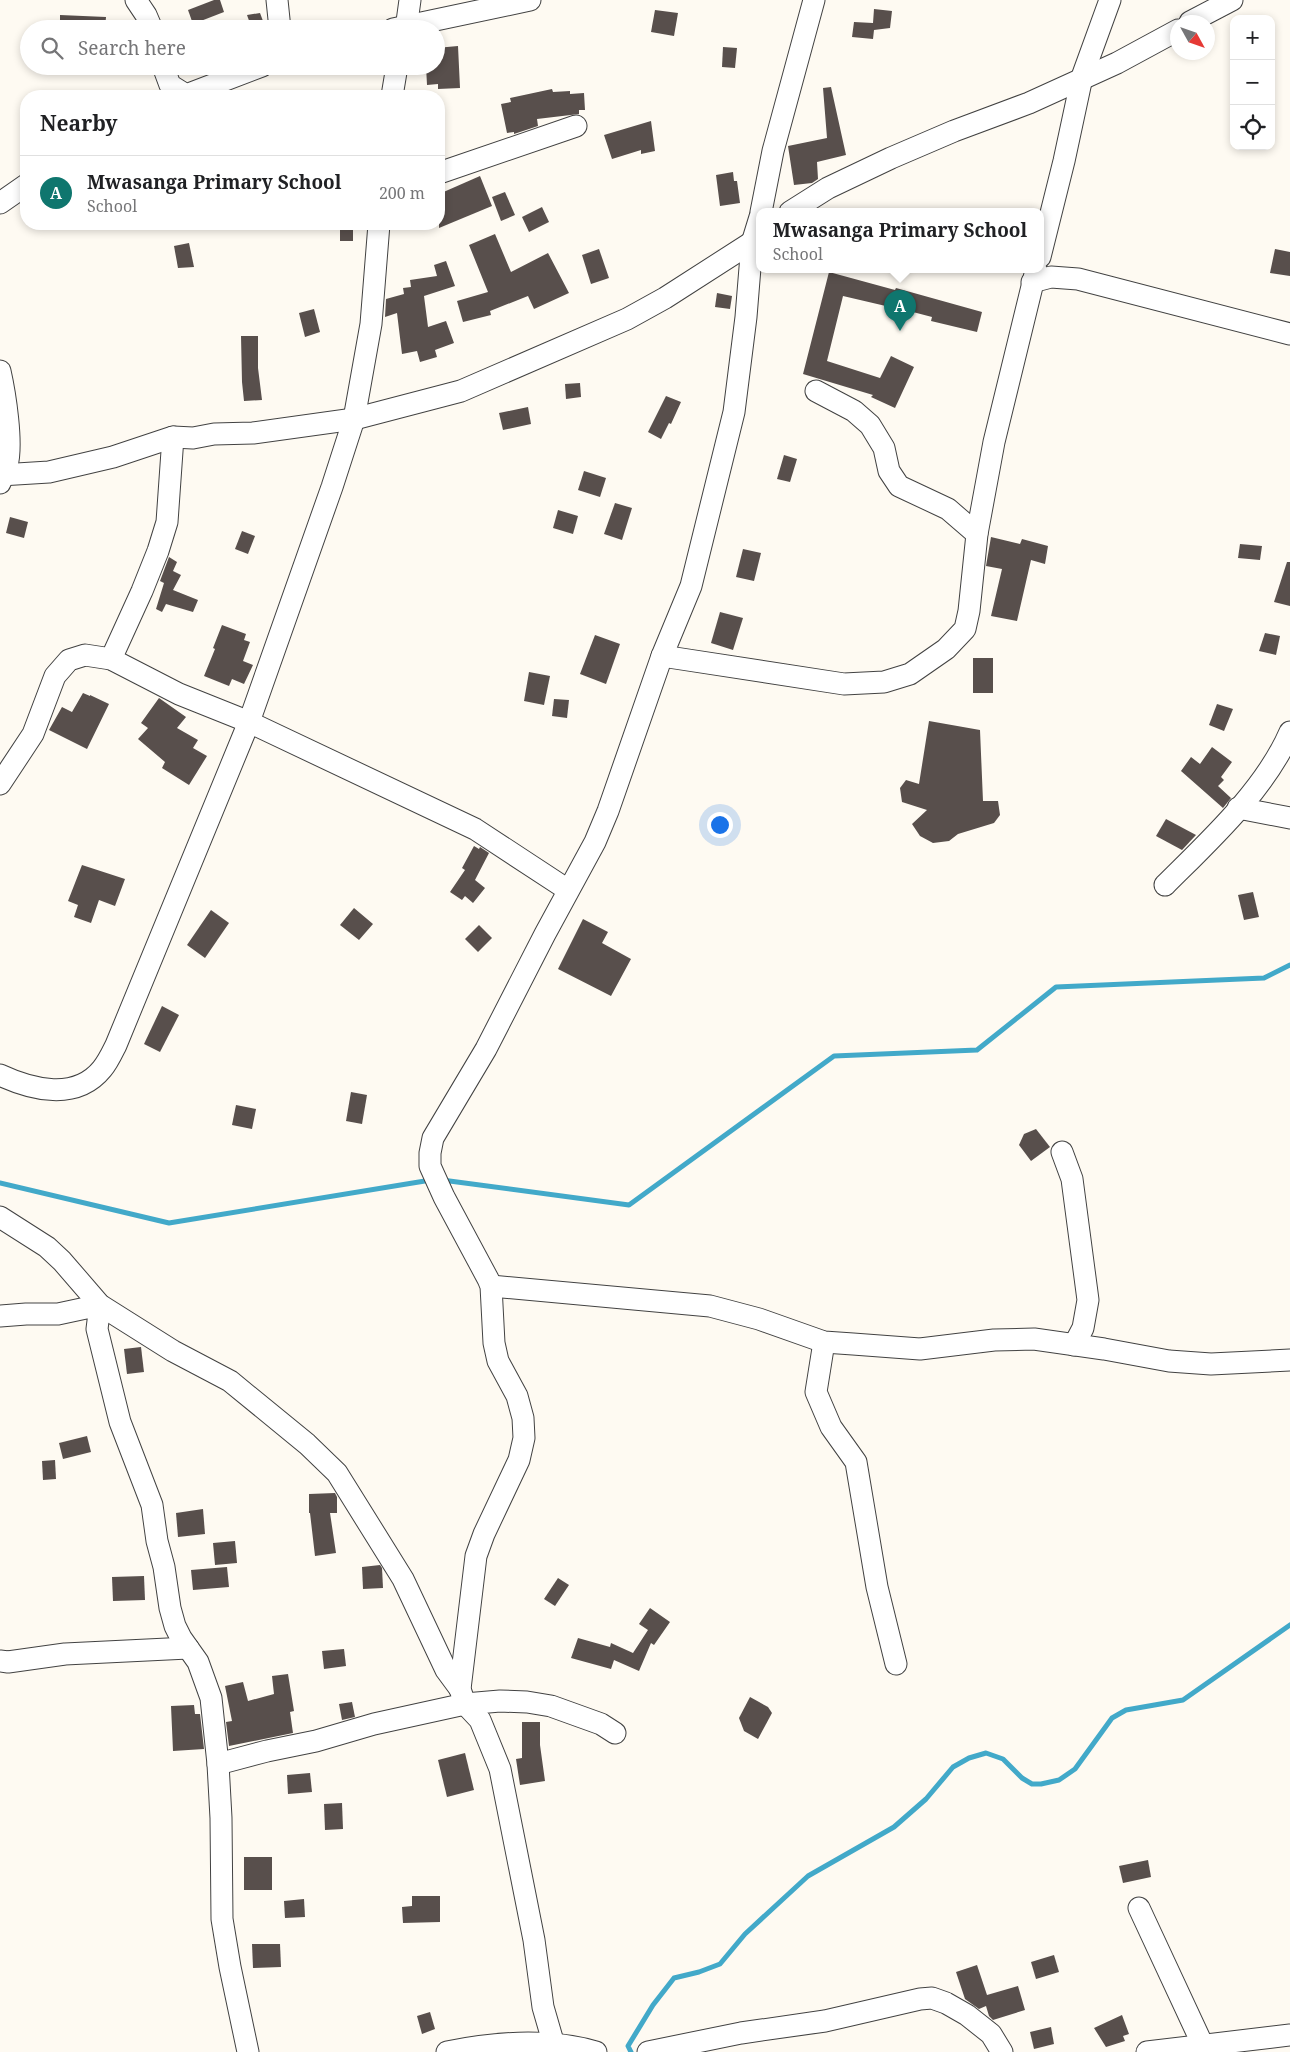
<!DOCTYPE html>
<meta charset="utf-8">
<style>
body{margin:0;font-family:"Noto Serif",serif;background:#f2f2f2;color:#202124}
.controls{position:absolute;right:15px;top:15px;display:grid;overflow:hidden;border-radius:10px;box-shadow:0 2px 8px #0003}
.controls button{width:45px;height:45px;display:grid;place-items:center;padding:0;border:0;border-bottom:1px solid #e0e0e0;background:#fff;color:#202124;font:25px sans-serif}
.compass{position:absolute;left:1170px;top:15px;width:45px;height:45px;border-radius:50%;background:#fff;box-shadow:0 2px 8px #0003;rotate:130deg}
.you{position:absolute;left:719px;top:824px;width:18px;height:18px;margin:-12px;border:4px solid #fff;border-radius:50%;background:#1a73e8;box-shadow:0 0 0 8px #1a73e833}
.badge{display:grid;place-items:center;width:32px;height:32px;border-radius:50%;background:#0f766e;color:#fff;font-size:16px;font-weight:700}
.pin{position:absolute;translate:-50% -41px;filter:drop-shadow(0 1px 2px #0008)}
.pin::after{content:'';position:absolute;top:26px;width:18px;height:15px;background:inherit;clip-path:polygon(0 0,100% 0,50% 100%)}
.popup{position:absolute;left:756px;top:208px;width:288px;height:65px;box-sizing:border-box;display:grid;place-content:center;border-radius:10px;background:#fff;filter:drop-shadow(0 1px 4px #0005);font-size:16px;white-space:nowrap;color:#757577}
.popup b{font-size:19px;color:#202124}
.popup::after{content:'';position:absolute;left:50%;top:100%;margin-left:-10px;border:10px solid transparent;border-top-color:#fff}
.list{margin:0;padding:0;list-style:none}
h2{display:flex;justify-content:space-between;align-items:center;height:65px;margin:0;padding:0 20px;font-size:21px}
h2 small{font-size:16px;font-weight:400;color:#757577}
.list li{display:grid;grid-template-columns:32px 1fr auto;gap:15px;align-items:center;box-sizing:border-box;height:75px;padding:0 20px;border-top:1px solid #e0e0e0}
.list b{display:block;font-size:19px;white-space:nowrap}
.list p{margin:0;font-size:16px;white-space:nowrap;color:#757577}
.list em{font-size:16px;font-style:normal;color:#757577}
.icon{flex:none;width:28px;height:28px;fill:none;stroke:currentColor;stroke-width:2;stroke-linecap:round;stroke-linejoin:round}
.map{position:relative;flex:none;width:1290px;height:2052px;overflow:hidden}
.search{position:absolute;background:#fff;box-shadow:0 2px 8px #0003;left:20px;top:20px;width:425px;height:55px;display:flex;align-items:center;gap:12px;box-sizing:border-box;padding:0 18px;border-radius:28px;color:#757577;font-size:19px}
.panel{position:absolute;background:#fff;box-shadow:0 2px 8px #0003;left:20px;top:90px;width:425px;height:140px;border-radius:20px}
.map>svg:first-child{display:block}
</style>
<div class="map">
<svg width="1290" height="2052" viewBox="0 0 1290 2052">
<rect width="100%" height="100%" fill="#fefaf2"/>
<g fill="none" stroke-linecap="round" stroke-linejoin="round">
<g stroke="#42a9c9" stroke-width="5">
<polyline points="442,1180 629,1205 834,1056 977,1050 1056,987 1264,978 1290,965"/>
<polyline points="0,1183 169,1223 431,1180"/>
<polyline points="631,2052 628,2046 653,2005 674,1978 699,1972 720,1964 745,1934 808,1876 894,1827 926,1799 953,1767 969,1758 986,1753 1003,1759 1022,1778 1032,1784 1041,1784 1059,1780 1075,1769 1112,1718 1126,1710 1183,1700 1290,1625"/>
</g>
</g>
<g fill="#584f4c">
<polygon points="214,0 220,0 224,12 193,24 188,10"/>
<polygon points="874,9 892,11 890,28 874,30 873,39 852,37 854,22 873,23"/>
<polygon points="655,10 678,13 674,36 651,32"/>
<polygon points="260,13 266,29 252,29 247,15"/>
<polygon points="60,15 106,17 105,29 60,29"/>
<polygon points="458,46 460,88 438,89 438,84 427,85 426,66 436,66 436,48"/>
<polygon points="723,47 737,48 735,68 722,67"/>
<polygon points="831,87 846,155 817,162 818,179 812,183 794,185 788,146 827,138 823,88"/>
<polygon points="552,89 553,92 570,91 570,94 584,93 585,110 579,110 579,114 537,119 538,126 514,134 514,132 507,133 501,104 511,102 510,98"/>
<polygon points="651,121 655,151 641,154 641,150 612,159 604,135"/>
<polygon points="733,172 734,181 737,181 740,203 720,206 716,175"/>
<polygon points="480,176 492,206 439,228 439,194"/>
<polygon points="505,192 515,215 501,221 492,197"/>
<polygon points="542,207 549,222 529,232 522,217"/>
<rect x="340" y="224" width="13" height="17"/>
<polygon points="495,234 511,272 548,253 569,293 534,309 528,296 490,311 491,315 463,322 457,301 488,292 469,245"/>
<polygon points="189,243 194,267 178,268 174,246"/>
<polygon points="599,249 609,278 591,284 582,255"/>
<polygon points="1275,249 1290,252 1290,276 1270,273"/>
<polygon points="446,261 455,286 424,296 428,327 446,321 454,343 435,350 437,357 420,362 417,351 402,354 397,313 385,317 386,299 404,294 403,288 411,287 410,280 437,276 434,265"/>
<polygon points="829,272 895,290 896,288 982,312 977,332 931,321 932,317 890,306 890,307 843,296 827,361 880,378 891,356 914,367 895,408 871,397 873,395 803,374"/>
<polygon points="717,293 732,296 730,309 715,307"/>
<polygon points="314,309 320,332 305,337 299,313"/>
<polygon points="241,336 258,336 258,368 262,400 244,401 242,382"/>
<polygon points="580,383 581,397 566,399 565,384"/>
<polygon points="666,396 681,402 671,424 669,423 661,439 648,432"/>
<polygon points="528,407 531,424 503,430 499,413"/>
<polygon points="784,455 797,459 790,482 777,479"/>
<polygon points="584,471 606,478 600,497 578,490"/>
<polygon points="615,503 632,508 622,540 604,534"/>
<polygon points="558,510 578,516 573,534 553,528"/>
<polygon points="10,517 28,522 24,538 6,533"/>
<polygon points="242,531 255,536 248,554 235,549"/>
<polygon points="991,537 1020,544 1022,539 1048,546 1045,564 1031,560 1017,621 991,616 1002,569 986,566"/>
<polygon points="1240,544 1262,546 1260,560 1238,558"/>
<polygon points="743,549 761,553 754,581 736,577"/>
<polygon points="169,557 177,562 173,571 181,575 173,590 198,600 193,612 166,604 162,612 156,609 164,583 160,581"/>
<polygon points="1287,562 1290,562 1290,606 1274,602"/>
<polygon points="720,612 743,618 733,650 711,643"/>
<polygon points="222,625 246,634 244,640 250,642 243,661 253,665 244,684 232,679 229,686 204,676 215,649 213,648"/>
<polygon points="1265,633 1280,636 1276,655 1259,651"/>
<polygon points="595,635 620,644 606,684 580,674"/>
<rect x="973" y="658" width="20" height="35"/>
<polygon points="529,672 550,676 544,705 524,701"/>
<polygon points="83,693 90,696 90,695 109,704 87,749 49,730 62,707 72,712"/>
<polygon points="159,698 186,717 177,728 198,740 193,748 207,756 189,785 162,768 165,762 138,739 148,728 141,723"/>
<polygon points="554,699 569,700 567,718 552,716"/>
<polygon points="1217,704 1233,709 1224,731 1209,725"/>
<polygon points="929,721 980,730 983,801 998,801 1000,815 994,823 958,834 949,841 933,843 920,836 912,824 927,810 902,802 900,788 906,780 919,784"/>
<polygon points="1212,747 1232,762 1221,777 1224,780 1218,786 1231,798 1223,808 1181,771 1191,757 1200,764"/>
<polygon points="1166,819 1196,835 1182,850 1156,836"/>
<polygon points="474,846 479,849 480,847 489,853 475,880 485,888 473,903 465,896 462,900 450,892 465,870 462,868"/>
<polygon points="82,865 125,879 115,906 99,900 91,923 74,917 78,905 68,901"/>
<polygon points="1253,892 1259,917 1244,920 1238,895"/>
<polygon points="354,908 373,924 359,940 340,925"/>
<polygon points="211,910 229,923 205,958 187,945"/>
<polygon points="583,919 608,932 602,943 631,959 611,996 558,969"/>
<polygon points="479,925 492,938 478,952 465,939"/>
<polygon points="162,1006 179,1015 160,1052 144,1044"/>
<polygon points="351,1092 367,1095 362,1124 346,1121"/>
<polygon points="236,1105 256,1109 252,1129 232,1125"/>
<polygon points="1036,1129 1050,1147 1031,1161 1019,1145 1024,1134"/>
<polygon points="141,1347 144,1372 127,1374 124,1349"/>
<polygon points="87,1436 91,1452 63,1459 59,1443"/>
<polygon points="55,1460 56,1479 43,1480 42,1461"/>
<polygon points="335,1493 337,1497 337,1513 330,1513 336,1553 315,1556 310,1513 309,1513 309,1494"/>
<polygon points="203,1509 205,1534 178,1537 176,1513"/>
<polygon points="235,1541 237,1563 215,1565 213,1543"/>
<polygon points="380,1565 382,1568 383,1588 363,1589 362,1567"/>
<polygon points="227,1567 229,1587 193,1590 191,1570"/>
<polygon points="144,1576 145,1600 113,1601 112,1577"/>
<polygon points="558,1578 569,1585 555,1606 544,1599"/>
<polygon points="650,1608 670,1622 654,1645 651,1643 639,1671 614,1660 611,1669 571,1658 578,1638 610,1647 611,1643 633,1653 648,1630 639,1624"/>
<polygon points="344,1649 346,1666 324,1669 322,1651"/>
<polygon points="288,1674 294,1711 290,1712 293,1733 229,1746 226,1722 232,1721 225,1686 243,1682 248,1701 274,1694 272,1676"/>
<polygon points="750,1697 768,1707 772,1713 758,1739 744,1731 739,1718"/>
<polygon points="352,1702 355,1717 342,1720 339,1704"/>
<polygon points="194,1705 195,1714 200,1714 204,1749 173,1751 171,1706"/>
<polygon points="522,1722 540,1722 540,1745 545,1781 520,1785 516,1759 522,1758"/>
<polygon points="465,1753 474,1790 447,1797 438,1760"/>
<polygon points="310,1773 312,1792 288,1794 287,1775"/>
<polygon points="342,1803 343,1829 325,1830 324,1804"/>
<rect x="244" y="1857" width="28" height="33"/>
<polygon points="1148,1860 1151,1877 1123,1883 1119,1866"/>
<polygon points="412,1896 440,1896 440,1922 403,1923 402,1907 412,1906"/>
<polygon points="304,1899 305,1917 285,1918 284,1901"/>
<polygon points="252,1944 280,1944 281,1967 253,1968"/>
<polygon points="1054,1955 1059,1972 1036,1979 1031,1962"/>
<polygon points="977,1965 987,1995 1018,1986 1025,2010 993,2020 989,2016 986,2006 979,2009 965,1999 956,1972"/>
<polygon points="430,2012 435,2029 422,2034 417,2016"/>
<polygon points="1122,2015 1129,2034 1123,2036 1125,2041 1106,2047 1094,2028"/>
<polygon points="1051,2027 1054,2044 1034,2049 1030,2032"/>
</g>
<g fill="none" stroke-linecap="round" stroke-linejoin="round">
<defs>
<g id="minor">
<polyline points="136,0 146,15 152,29"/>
<polyline points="277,0 280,29"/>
<polyline points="1190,22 1232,0"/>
<polyline points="393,29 530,0"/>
<polyline points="406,29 410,0"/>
<polyline points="163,66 170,85 186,95 262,66"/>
<polyline points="392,96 397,66"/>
<polyline points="439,173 576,126"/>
<polyline points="0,203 26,185"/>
<polyline points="761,212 773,151 814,0"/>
<polyline points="790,212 828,188 891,158 954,131 1029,103 1117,63 1178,30"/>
<polyline points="1040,257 1064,161 1082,77 1110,0"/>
<polyline points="1032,282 1051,277 1078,279 1290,334"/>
<path d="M0,371C5,393 13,444 7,465C6,471 2,477 0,483"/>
<polyline points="816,391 854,411 870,425 884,448 889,471 899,486 948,509 977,534"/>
<polyline points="0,475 49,472 113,457 173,437 193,438 214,434 253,433 354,419 461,391 627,319 665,298 760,237"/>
<polyline points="662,656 844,684 884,682 910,674 946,649 965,629 969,611 977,534 994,442 1036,270"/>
<polyline points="111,659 142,591 158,551 167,522 173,437"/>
<polyline points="0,784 33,734 55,676 69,660 85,655 111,659 179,694 249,722 475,829 568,890"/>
<polyline points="1238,808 1290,818"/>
<path d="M1165,885C1209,841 1265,790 1290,732"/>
<path d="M0,1075C32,1090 76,1101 102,1069C108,1062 112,1053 116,1045L249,722L332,487L354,419L371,324L379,224"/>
<polyline points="1062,1152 1072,1179 1088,1300 1083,1328 1074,1345"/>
<polyline points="0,1217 47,1247 62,1261 100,1305 173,1351 230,1381 307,1444 337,1473 403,1579 446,1670 460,1689"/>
<polyline points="491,1286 710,1306 759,1319 824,1342 853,1344 920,1349 994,1340 1034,1339 1104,1349 1169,1361 1211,1364 1290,1360"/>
<polyline points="0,1316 26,1314 58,1314 100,1305 97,1329 120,1422 152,1505 157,1541 164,1567 170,1608 175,1626 181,1638 198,1662 211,1698 218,1764 221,1818 222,1919 230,1967 248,2052"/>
<polyline points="824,1342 816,1392 831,1427 856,1462 877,1587 896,1664"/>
<polyline points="0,1661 8,1662 65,1654 188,1648"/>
<polyline points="218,1764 267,1751 316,1741 374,1724 465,1704 500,1701 527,1702 551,1706 601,1724 615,1733"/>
<polyline points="1139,1908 1206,2052"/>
<polyline points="554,2045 543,2007 534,1940 500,1769 480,1720 465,1704 460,1689 476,1556 484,1534 519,1460 524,1438 523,1418 517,1396 498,1361 494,1343 491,1286 488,1279 444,1197 430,1166 430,1153 433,1138 486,1049 545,934 595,842 608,811 662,656 691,586 734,412 746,317 752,243 760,217"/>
<path d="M447,2052C496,2042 548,2038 596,2052"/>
<polyline points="648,2052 741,2033 825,2021 920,1999 932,1998 946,2003 967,2015 991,2034 1002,2052"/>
<polyline points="1147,2052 1290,2035"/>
</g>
</defs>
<use href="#minor" stroke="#424242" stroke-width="23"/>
<use href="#minor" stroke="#fff" stroke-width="21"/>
</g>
</svg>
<div class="controls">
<button>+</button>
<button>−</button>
<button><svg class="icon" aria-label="locate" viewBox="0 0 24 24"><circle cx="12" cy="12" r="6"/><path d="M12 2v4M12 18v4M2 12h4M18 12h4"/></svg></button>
</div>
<svg class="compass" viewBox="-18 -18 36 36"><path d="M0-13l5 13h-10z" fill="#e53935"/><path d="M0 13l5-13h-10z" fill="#757577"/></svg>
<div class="you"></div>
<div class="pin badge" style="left:900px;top:331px">A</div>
<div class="popup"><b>Mwasanga Primary School</b>School</div>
<div class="search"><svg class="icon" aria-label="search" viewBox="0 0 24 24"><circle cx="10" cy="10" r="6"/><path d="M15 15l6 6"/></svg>Search here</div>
<section class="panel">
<h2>Nearby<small></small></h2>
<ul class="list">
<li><span class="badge">A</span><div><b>Mwasanga Primary School</b><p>School</p></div><em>200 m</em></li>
</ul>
</section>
</div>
